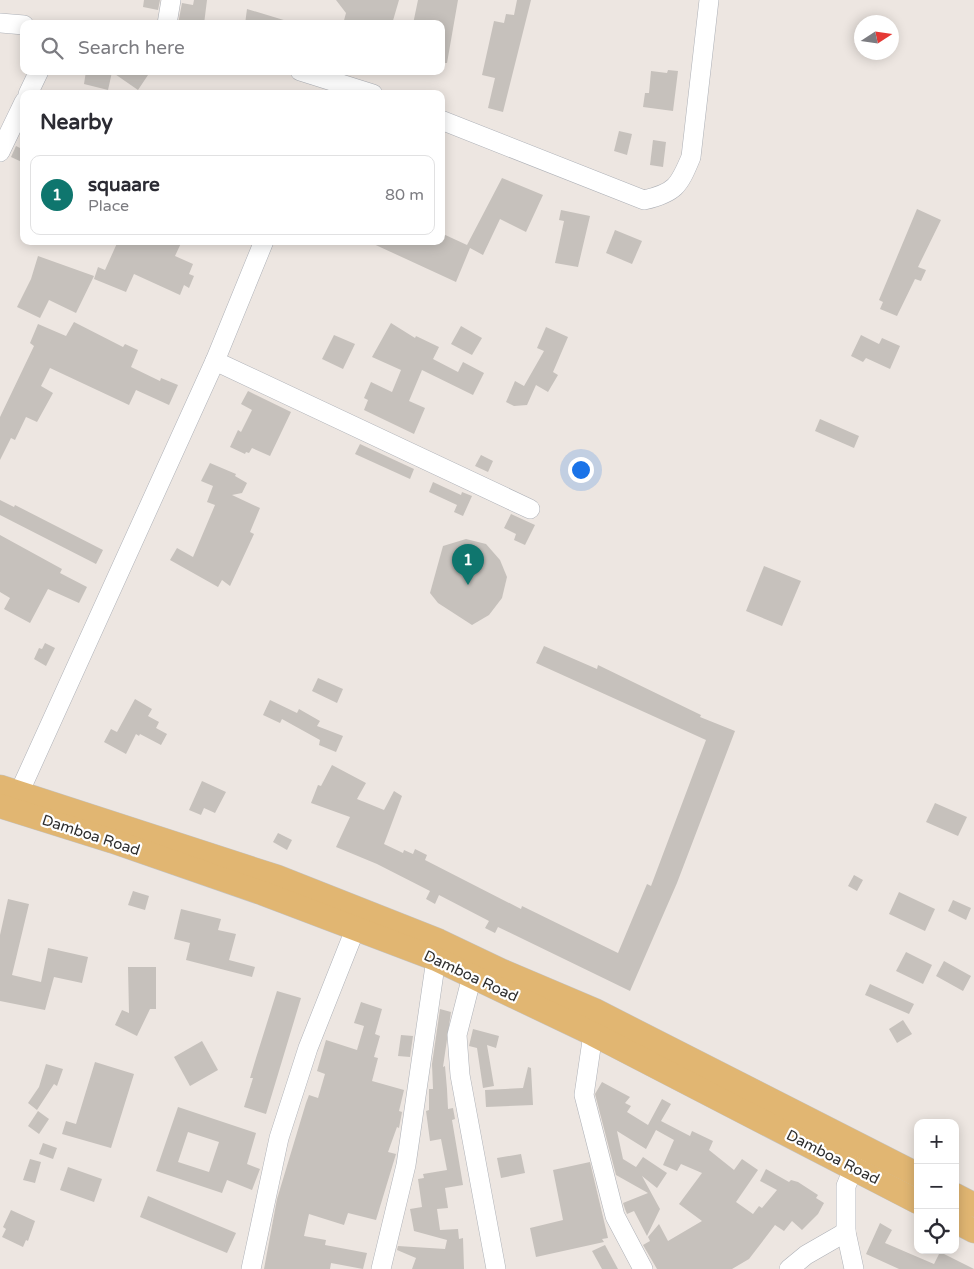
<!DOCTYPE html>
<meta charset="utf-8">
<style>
body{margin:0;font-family:"Varela Round",sans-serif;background:#f2f2f3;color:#2b2b33}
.controls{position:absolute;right:15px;bottom:15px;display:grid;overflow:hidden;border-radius:10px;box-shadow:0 2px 12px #0003}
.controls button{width:45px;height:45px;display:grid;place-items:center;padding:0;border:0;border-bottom:1px solid #e1e1e2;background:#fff;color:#2b2b33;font:25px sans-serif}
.compass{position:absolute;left:854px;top:15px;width:45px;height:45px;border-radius:50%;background:#fff;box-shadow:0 2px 12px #0003;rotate:78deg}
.you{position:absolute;left:580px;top:469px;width:18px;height:18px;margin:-12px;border:4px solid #fff;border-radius:50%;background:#1a73e8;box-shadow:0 0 0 8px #1a73e833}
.badge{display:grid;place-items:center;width:32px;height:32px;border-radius:50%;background:#0f766e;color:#fff;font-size:16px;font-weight:700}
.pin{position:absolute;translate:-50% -41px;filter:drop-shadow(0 1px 2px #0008)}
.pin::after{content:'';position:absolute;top:26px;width:18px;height:15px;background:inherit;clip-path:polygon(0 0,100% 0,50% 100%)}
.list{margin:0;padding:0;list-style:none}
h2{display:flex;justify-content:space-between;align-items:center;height:65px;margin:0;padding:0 20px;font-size:21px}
h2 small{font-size:16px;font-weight:400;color:#7c7c81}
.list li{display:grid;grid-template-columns:32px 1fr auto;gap:15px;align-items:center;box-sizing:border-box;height:80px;margin:0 10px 10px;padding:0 10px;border:1px solid #e1e1e2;border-radius:10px}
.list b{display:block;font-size:19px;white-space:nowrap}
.list p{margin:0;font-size:16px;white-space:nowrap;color:#7c7c81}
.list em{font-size:16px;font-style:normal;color:#7c7c81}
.icon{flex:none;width:28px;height:28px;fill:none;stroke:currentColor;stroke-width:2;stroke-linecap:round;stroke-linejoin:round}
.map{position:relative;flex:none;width:974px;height:1269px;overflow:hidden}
.search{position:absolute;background:#fff;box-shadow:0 2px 12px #0003;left:20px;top:20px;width:425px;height:55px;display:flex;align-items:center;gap:12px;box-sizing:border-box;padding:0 18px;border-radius:10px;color:#7c7c81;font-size:19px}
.panel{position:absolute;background:#fff;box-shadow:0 2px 12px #0003;left:20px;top:90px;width:425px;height:155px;border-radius:10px}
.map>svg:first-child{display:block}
</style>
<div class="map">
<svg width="974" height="1269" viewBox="0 0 974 1269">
<rect width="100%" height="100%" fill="#ede6e1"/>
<g fill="#c6c1bc" fill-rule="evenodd">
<polygon points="144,0 160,0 158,10 143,7"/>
<polygon points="194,0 207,0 204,24 178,24 182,3 193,5"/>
<polygon points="336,0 399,0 392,24 343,24 346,13"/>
<polygon points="418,0 458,0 447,63 441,63 441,24 413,24"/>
<polygon points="517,0 531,0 503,112 488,108 495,78 482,75 494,21 504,23 506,14 514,15"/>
<polygon points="247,9 287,21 286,24 245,24"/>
<polygon points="668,70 678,71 673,111 643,107 645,93 649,93 651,71 667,73"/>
<polygon points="86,71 142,71 148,75 138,90 112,72 108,90 84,84"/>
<polygon points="619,131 632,134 627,155 614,151"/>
<polygon points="653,140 666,142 663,167 650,165"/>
<polygon points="16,146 24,150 24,163 11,157"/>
<polygon points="502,178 543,195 526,232 500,219 483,255 470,248 456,282 367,241 441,241 441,233 467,245"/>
<polygon points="917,209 941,220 918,267 926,270 921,281 915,279 897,316 880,309 883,302 879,300"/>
<polygon points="561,210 590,216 578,267 555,263 564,221 559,220"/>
<polygon points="615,230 642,241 632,264 606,253"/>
<polygon points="118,241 182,241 175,256 193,264 189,274 194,276 189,288 184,285 180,295 134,274 126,292 94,279 98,267 105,270"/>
<polygon points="38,256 94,276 76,313 49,300 40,318 17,307 31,279"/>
<polygon points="74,322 123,347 125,344 138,350 131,367 160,381 161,378 178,385 169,405 136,390 129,405 50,368 41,386 53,393 37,422 26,417 15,440 11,438 0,460 0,417 34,346 30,343 38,324 66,336"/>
<polygon points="391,323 415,338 416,336 439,347 433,359 458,372 463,362 484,373 473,395 422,370 409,401 425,408 414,434 364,410 368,400 364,398 371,382 392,392 401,370 372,357"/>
<polygon points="461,326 482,338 472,355 451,344"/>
<polygon points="546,327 568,337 553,372 558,375 548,392 536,385 527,405 514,406 506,402 515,381 524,386 544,351 537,348"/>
<polygon points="334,335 355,344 343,369 322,359"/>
<polygon points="861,335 879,344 882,338 900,346 890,369 866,358 863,362 851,356"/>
<polygon points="248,391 291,412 270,456 252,448 249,453 246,452 245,454 230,447 238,430 241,432 252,410 241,404"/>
<polygon points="820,419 859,436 854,448 815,431"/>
<polygon points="360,444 414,469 410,479 355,454"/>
<polygon points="481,455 493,461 488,472 475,466"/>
<polygon points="210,463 236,474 235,476 247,483 242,493 232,495 260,508 250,532 254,534 230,586 222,580 218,587 170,560 177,548 193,557 215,505 207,502 213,486 201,481"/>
<polygon points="433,482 461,495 462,492 472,496 463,516 454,512 457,505 429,492"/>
<polygon points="0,500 14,507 15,505 103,550 96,564 0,515"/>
<polygon points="511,514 535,525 525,545 514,540 516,534 504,528"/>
<polygon points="0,535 62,569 60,573 87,587 79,603 48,589 30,623 4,609 10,598 0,592"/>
<polygon points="466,539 486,544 500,560 507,577 502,598 489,615 472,625 438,603 430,593 443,546"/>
<polygon points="764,566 801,581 782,626 746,611"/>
<polygon points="45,643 55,648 46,666 34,659 39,648 42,649"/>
<polygon points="544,646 597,669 598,665 701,715 700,717 735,731 677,883 630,991 498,927 495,933 485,928 489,921 439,895 435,904 426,899 430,891 377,864 336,847 350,817 311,803 318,785 321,786 332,765 366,783 357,799 384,810 394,791 402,796 384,844 403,853 404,850 413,854 415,849 427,855 425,860 521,909 522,906 618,953 647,884 651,886 706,740 536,663"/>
<polygon points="318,678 343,689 337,703 312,691"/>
<polygon points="135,699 152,709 148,716 159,722 156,728 167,734 161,745 140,734 139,736 136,734 126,754 104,742 111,729 117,732"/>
<polygon points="270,700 297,713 299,709 320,721 317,726 343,736 336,752 319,745 320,740 282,719 280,723 263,715"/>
<polygon points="202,781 226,792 215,813 204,808 201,815 189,810"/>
<polygon points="935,803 967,817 958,836 926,822"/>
<polygon points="278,833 292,840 287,850 273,842"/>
<polygon points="854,875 863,880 857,891 848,886"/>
<polygon points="133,891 149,896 145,910 128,905"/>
<polygon points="899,892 935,909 925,931 889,914"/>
<polygon points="8,899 29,904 12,975 41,982 48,948 88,957 82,983 54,977 45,1010 0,1001 0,935"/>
<polygon points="953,900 971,908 966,920 948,911"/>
<polygon points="181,909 221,919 218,930 236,934 229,960 255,967 252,977 186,960 190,943 174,939"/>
<polygon points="906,952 932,965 923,984 896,971"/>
<polygon points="944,961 971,976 963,991 936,976"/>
<polygon points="128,967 156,967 156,1009 150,1009 137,1036 115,1025 122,1010 129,1013"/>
<polygon points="870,984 914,1004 909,1014 865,995"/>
<polygon points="277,991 301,998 266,1114 244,1107 253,1078 250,1078 256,1058"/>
<polygon points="361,1002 382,1009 375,1034 380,1036 374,1057 378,1058 372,1081 404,1090 399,1111 402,1112 399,1128 397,1127 388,1152 396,1154 376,1220 348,1213 344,1225 309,1214 304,1236 326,1240 325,1245 367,1253 363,1269 331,1263 330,1269 264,1269 277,1199 306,1103 309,1095 318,1098 325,1074 317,1071 326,1040 357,1050 364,1026 354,1023"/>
<polygon points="440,1009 451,1012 443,1067 445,1066 447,1089 448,1109 453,1108 455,1119 452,1120 463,1185 445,1188 448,1208 437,1209 440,1230 458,1229 459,1239 463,1238 464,1269 412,1269 416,1258 397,1250 398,1246 445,1249 447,1240 414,1231 410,1209 422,1207 418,1179 424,1178 423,1174 447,1170 441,1139 430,1141 426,1111 429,1110 429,1089 433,1089 432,1064"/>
<polygon points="903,1020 912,1034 897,1043 889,1029"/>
<polygon points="473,1029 499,1036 496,1048 487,1045 494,1086 483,1088 477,1048 469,1046"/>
<polygon points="401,1035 413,1036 410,1057 398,1056"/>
<polygon points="202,1041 218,1070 190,1086 174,1057"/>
<polygon points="95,1062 134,1074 111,1148 62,1134 66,1121 76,1124"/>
<polygon points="46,1064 63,1069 57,1086 54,1084 37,1110 28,1103 39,1087"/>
<polygon points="528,1067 531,1068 533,1105 486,1107 485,1090 523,1088"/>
<polygon points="602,1082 630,1097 625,1103 631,1106 627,1112 648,1125 662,1099 671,1104 661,1121 690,1136 692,1131 713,1141 709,1150 734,1170 742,1159 758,1170 736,1202 753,1214 759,1206 762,1208 777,1190 760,1181 766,1169 789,1182 791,1180 798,1182 818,1195 816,1198 824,1203 818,1214 802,1230 792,1221 784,1231 775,1225 749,1259 732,1269 657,1269 643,1245 650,1241 648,1237 659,1224 668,1241 702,1221 679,1204 702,1173 681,1164 677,1171 663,1165 674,1140 656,1130 646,1149 617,1131 623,1159 636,1167 643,1157 667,1173 657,1188 642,1176 660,1209 647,1236 634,1211 627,1214 625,1209 623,1203 648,1193 616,1175 595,1094"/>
<path d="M178,1107L256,1133L247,1164L260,1169L252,1190L227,1180L222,1193L156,1171ZM188,1132L219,1142L209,1172L178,1162Z"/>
<polygon points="38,1111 49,1119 39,1134 28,1126"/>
<polygon points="43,1143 57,1148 53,1159 39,1154"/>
<polygon points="521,1154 525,1173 501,1178 497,1158"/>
<polygon points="30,1159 41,1162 35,1183 23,1180"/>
<polygon points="590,1162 608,1238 602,1239 604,1242 536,1257 530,1228 563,1220 553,1170"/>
<polygon points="68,1167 102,1179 94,1202 60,1190"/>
<polygon points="148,1196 236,1233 227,1253 140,1217"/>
<polygon points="11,1210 35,1221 28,1241 26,1240 23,1247 2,1237 6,1229 3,1227"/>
<polygon points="880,1223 892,1230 885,1243 934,1264 940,1252 974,1269 899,1269 866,1254"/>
<polygon points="605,1245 618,1269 602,1269 592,1251"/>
</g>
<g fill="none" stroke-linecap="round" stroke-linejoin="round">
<defs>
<g id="minor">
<polyline points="0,23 24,25"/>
<polyline points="167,24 171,0"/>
<polyline points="300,71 373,94"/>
<polyline points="28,94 39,71"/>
<path d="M441,120L644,200C675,193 679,186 691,157L709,0"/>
<polyline points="0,152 24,102"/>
<polyline points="215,361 530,509"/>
<polyline points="19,793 215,361 264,241"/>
<polyline points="472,976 457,1035 460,1075 496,1269"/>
<polyline points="593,1034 584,1095 615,1216 643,1269"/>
<polyline points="251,1269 279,1138 308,1048 356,927"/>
<polyline points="381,1269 406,1165 436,959"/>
<polyline points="789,1269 806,1255 846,1232"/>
<polyline points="854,1269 846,1232 846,1186 858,1157"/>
</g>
<g id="major">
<polyline points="0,787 277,877 439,941 502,971 594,1010 918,1175"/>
<polyline points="0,806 112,841 262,893 436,959 593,1034 918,1202"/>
<polyline points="955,1195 974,1205"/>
<polyline points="955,1221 974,1231"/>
</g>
</defs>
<use href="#minor" stroke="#aeb1b7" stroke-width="20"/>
<use href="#major" stroke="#c4c4c4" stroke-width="25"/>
<use href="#minor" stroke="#fff" stroke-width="19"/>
<use href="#major" stroke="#e1b672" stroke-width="24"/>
</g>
<g text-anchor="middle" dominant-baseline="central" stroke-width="4.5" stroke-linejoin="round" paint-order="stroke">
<g font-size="15" fill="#2d2d2d" stroke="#fff">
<text transform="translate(91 835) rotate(18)">Damboa Road</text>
<text transform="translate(471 976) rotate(25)">Damboa Road</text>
<text transform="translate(833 1157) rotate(27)">Damboa Road</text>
</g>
</g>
</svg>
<div class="controls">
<button>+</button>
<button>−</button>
<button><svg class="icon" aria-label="locate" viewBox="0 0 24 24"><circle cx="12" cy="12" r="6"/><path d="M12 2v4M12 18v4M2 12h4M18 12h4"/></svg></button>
</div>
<svg class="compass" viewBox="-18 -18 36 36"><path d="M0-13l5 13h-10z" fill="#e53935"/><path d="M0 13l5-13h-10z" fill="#7c7c81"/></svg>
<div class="you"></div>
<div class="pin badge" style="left:468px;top:585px">1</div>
<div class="search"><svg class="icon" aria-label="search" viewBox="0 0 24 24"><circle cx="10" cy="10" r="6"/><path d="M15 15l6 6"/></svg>Search here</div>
<section class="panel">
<h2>Nearby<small></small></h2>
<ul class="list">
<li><span class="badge">1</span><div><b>squaare</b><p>Place</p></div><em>80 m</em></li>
</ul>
</section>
</div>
